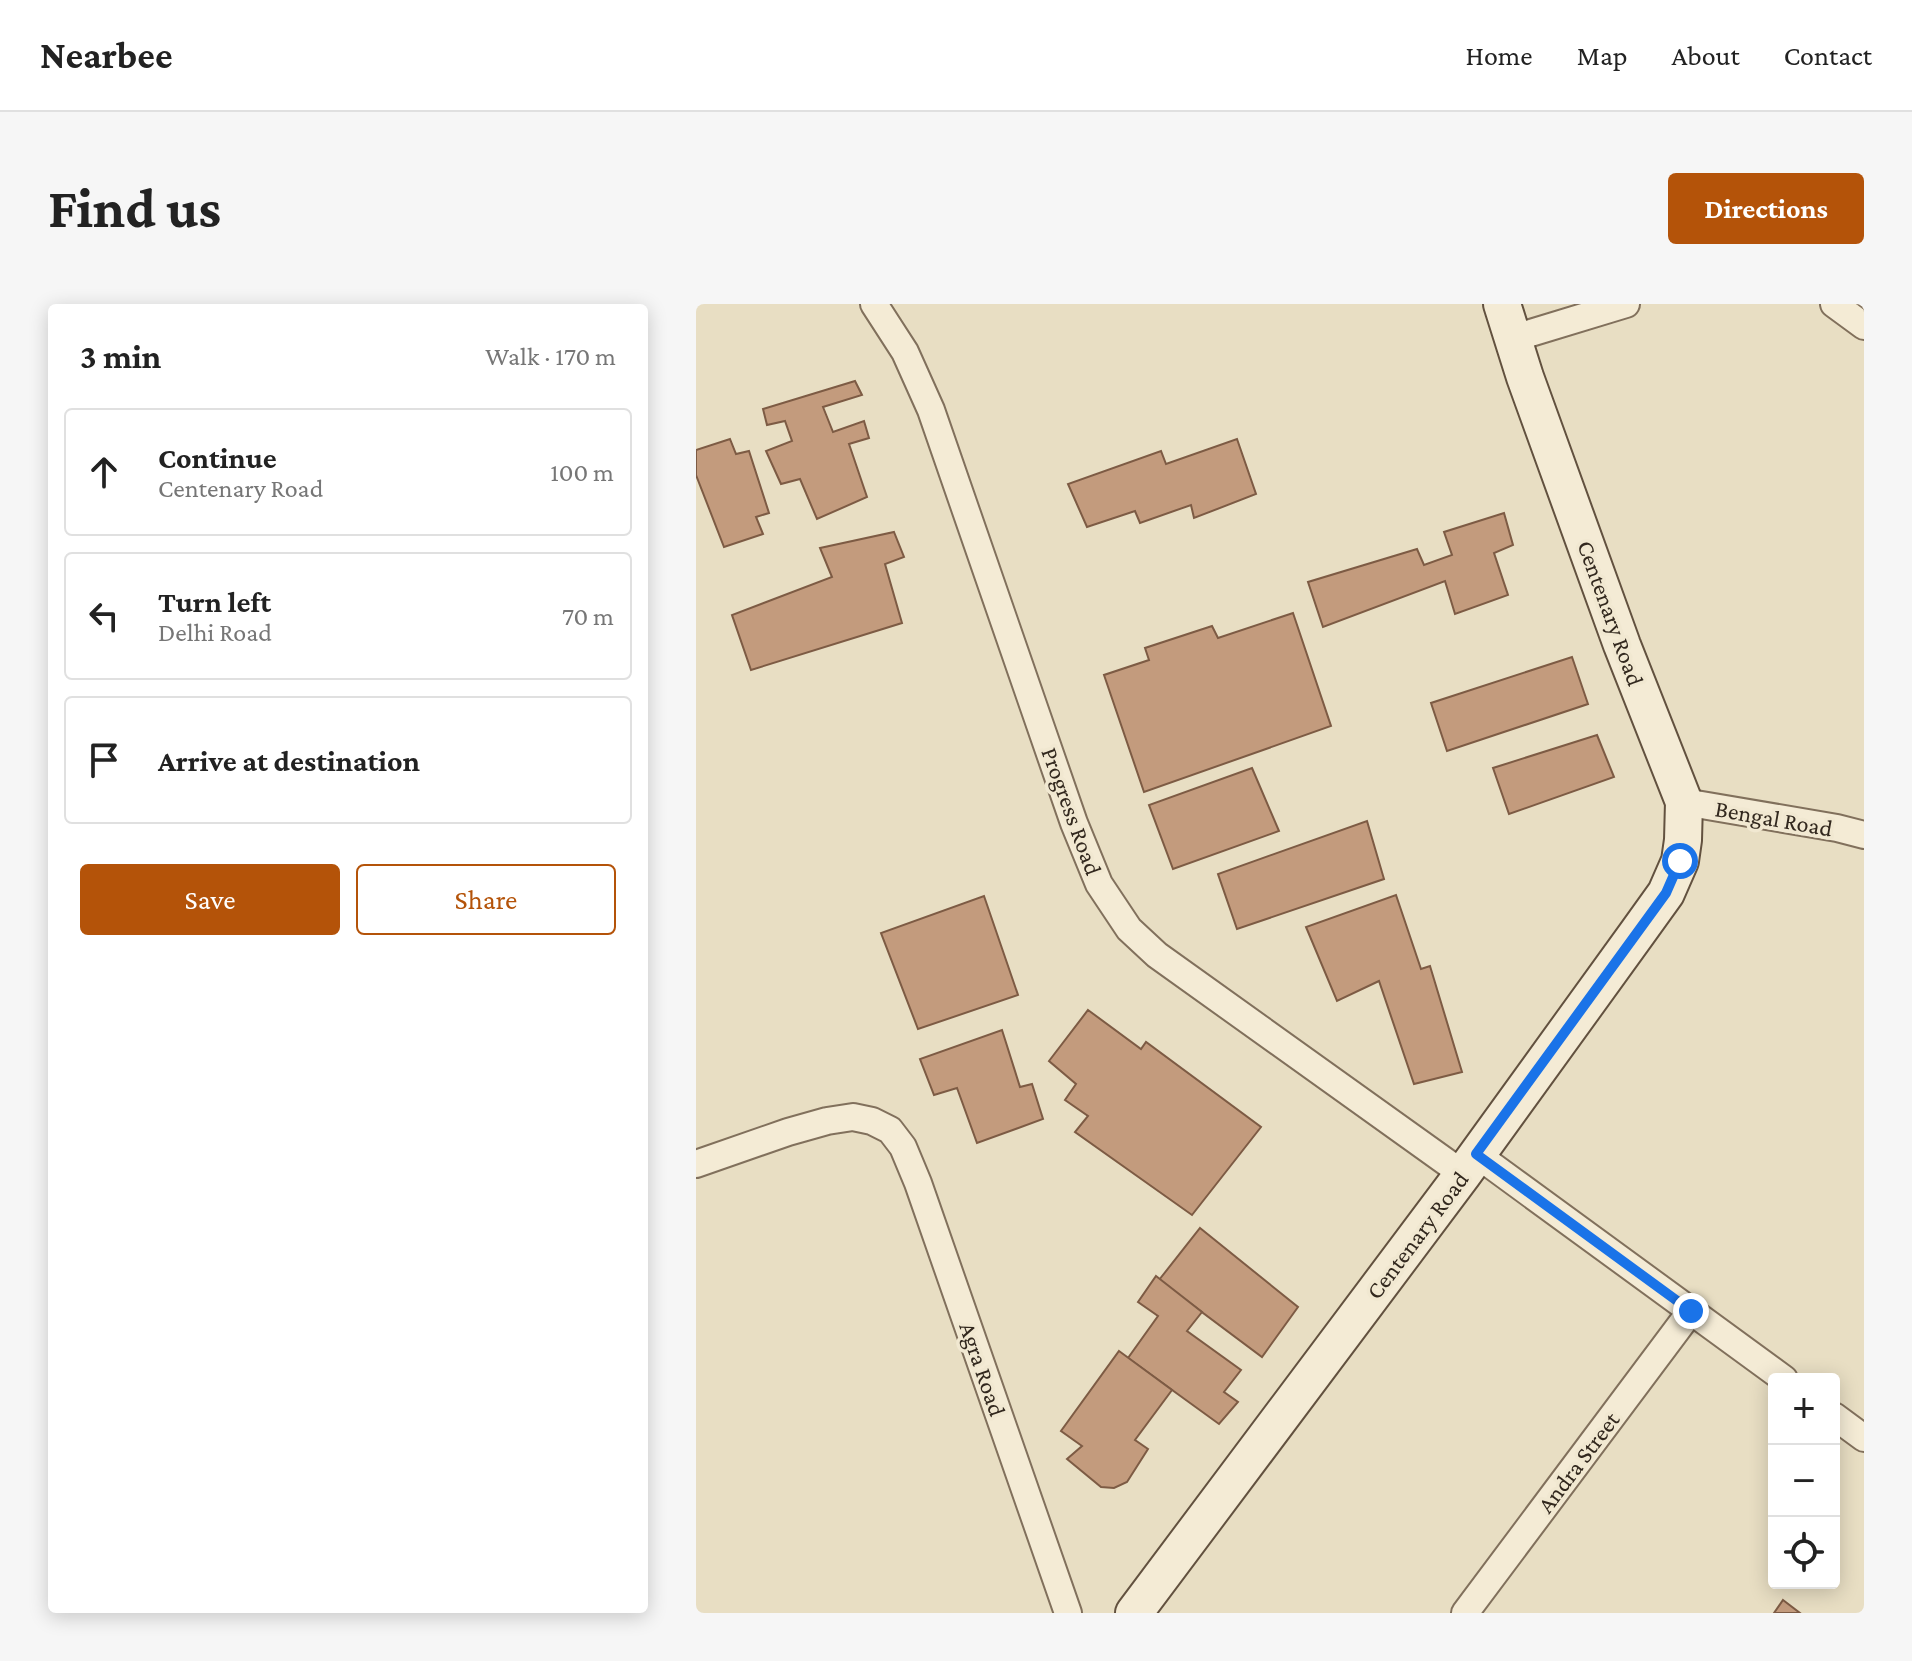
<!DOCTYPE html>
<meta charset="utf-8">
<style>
body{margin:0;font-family:"Crimson Pro",serif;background:#f6f6f6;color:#222}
.controls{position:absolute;right:24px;bottom:24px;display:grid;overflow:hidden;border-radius:8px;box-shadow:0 4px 20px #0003}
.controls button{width:72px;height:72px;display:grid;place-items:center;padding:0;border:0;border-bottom:2px solid #e0e0e0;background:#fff;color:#222;font:40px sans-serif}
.stop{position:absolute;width:24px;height:24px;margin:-18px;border:6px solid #1a73e8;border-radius:50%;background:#fff}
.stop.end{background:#1a73e8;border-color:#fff;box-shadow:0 2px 8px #0008}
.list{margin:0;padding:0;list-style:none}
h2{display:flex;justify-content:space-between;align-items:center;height:104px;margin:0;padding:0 32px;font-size:34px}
h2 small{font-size:26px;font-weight:400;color:#767676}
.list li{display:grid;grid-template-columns:52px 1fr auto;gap:24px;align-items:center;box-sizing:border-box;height:128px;margin:0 16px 16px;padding:0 16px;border:2px solid #e0e0e0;border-radius:8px}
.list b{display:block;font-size:30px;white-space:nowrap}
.list p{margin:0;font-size:26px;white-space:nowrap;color:#767676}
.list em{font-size:26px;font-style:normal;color:#767676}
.actions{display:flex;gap:16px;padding:24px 32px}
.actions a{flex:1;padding:18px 0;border:2px solid #b45309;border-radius:8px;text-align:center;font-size:28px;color:#b45309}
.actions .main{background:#b45309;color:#fff}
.icon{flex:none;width:44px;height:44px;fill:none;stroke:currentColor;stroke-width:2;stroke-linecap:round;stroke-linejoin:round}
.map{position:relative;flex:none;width:1168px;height:1309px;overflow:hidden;border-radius:8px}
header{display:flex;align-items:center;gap:48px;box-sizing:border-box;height:112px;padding:0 40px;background:#fff;border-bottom:2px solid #e0e0e0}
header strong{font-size:38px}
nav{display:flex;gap:44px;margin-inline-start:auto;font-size:28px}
.intro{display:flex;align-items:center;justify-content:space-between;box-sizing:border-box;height:192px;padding:0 48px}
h1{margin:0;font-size:56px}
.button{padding:20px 36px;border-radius:8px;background:#b45309;color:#fff;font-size:28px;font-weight:700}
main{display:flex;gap:48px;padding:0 48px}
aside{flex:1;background:#fff;border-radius:8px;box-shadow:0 4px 20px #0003}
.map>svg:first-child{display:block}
</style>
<header>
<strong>Nearbee</strong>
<nav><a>Home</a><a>Map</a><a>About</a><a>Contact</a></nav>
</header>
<div class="intro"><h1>Find us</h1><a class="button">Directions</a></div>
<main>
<aside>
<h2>3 min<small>Walk · 170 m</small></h2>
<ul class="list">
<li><svg class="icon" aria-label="ahead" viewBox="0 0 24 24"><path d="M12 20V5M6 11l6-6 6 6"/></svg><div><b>Continue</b><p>Centenary Road</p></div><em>100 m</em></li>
<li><svg class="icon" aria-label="left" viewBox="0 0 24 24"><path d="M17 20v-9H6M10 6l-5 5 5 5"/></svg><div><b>Turn left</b><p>Delhi Road</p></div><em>70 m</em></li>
<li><svg class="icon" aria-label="arrive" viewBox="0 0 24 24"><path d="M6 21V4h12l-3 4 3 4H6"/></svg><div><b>Arrive at destination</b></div></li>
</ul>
<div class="actions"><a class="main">Save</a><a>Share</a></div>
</aside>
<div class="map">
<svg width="1168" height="1309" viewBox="0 0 1168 1309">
<rect width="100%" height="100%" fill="#e8dec3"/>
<g fill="#c39b7d" stroke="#7d5b44" stroke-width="2">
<polygon points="159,77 166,91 127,103 137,128 168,117 173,134 153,140 171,193 121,215 104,175 85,180 70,147 96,137 89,117 71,121 67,105"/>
<polygon points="34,135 40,150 53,147 73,209 60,213 67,230 28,243 0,171 0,146"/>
<polygon points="541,135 560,190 498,214 495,201 444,219 439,207 391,223 372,180 465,147 470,160"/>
<polygon points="808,209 817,241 798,249 812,291 759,310 749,277 627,323 612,278 721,245 728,261 756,251 748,228"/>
<polygon points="198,228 208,253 189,260 206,319 55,366 36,311 136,273 124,244"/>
<polygon points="597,309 635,422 448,488 408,371 453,356 449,344 516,322 522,334"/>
<polygon points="876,353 892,400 751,447 735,399"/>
<polygon points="901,431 918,473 813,510 797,464"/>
<polygon points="556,464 583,527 477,565 453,501"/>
<polygon points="671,517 688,575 541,625 522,570"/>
<polygon points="700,591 725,665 734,662 766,768 718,780 683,677 641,697 610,623"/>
<polygon points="288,592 322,691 222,725 185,629"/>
<polygon points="392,706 445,745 450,738 565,823 496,911 379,828 392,812 369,796 380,780 353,757"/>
<polygon points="306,726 324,783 336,780 347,815 281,839 261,784 238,791 224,755"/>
<polygon points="504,924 602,1003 566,1053 463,976"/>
<polygon points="460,972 506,1008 491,1027 545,1066 528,1088 542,1098 523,1120 432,1054 462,1012 442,998"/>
<polygon points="423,1047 476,1086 439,1136 452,1145 431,1178 418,1184 405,1183 371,1155 386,1142 365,1127"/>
<polygon points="1087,1296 1104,1309 1078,1309"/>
</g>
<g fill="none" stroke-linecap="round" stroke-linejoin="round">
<defs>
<g id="street">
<polyline points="178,0 209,48 235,106 378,519 403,580 433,625 461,651 767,870"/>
<polyline points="1138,0 1168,22"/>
<polyline points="818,34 930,0"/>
<polyline points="988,498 1141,524 1168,531"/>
<polyline points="780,850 1088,1075"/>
<polyline points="0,860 92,828 131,817 157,813 176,817 194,826 207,843 222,879 372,1309"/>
<polyline points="1138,1112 1168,1134"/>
<polyline points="769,1309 995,1007"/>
</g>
<polyline id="secondary" points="438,1309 767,870 942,628 970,589 984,557 987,536 988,498 926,341 829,73 806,0"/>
</defs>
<use href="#street" stroke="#81705c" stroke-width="30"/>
<use href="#secondary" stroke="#62513f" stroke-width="40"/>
<use href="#street" stroke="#f4ebd5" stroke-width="26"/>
<use href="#secondary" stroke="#f4ebd5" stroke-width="36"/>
</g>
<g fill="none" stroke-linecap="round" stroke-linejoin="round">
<polyline stroke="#1a73e8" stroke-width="10" points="984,557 970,589 780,850 995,1007"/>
</g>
<g text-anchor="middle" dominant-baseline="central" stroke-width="7" stroke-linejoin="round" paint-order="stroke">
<g font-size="24" fill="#32281e" stroke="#f1e8d1">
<text transform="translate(915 309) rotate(70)">Centenary Road</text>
<text transform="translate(376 507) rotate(70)">Progress Road</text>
<text transform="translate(1078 514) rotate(10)">Bengal Road</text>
<text transform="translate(721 931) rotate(-53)">Centenary Road</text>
<text transform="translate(287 1065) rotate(71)">Agra Road</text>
<text transform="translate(882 1158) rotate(-53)">Andra Street</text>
</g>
</g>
</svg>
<div class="controls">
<button>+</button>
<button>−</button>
<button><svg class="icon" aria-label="locate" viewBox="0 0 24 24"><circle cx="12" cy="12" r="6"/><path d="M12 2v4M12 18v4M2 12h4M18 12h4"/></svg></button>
</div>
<div class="stop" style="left:984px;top:557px"></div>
<div class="stop end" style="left:995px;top:1007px"></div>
</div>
</main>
